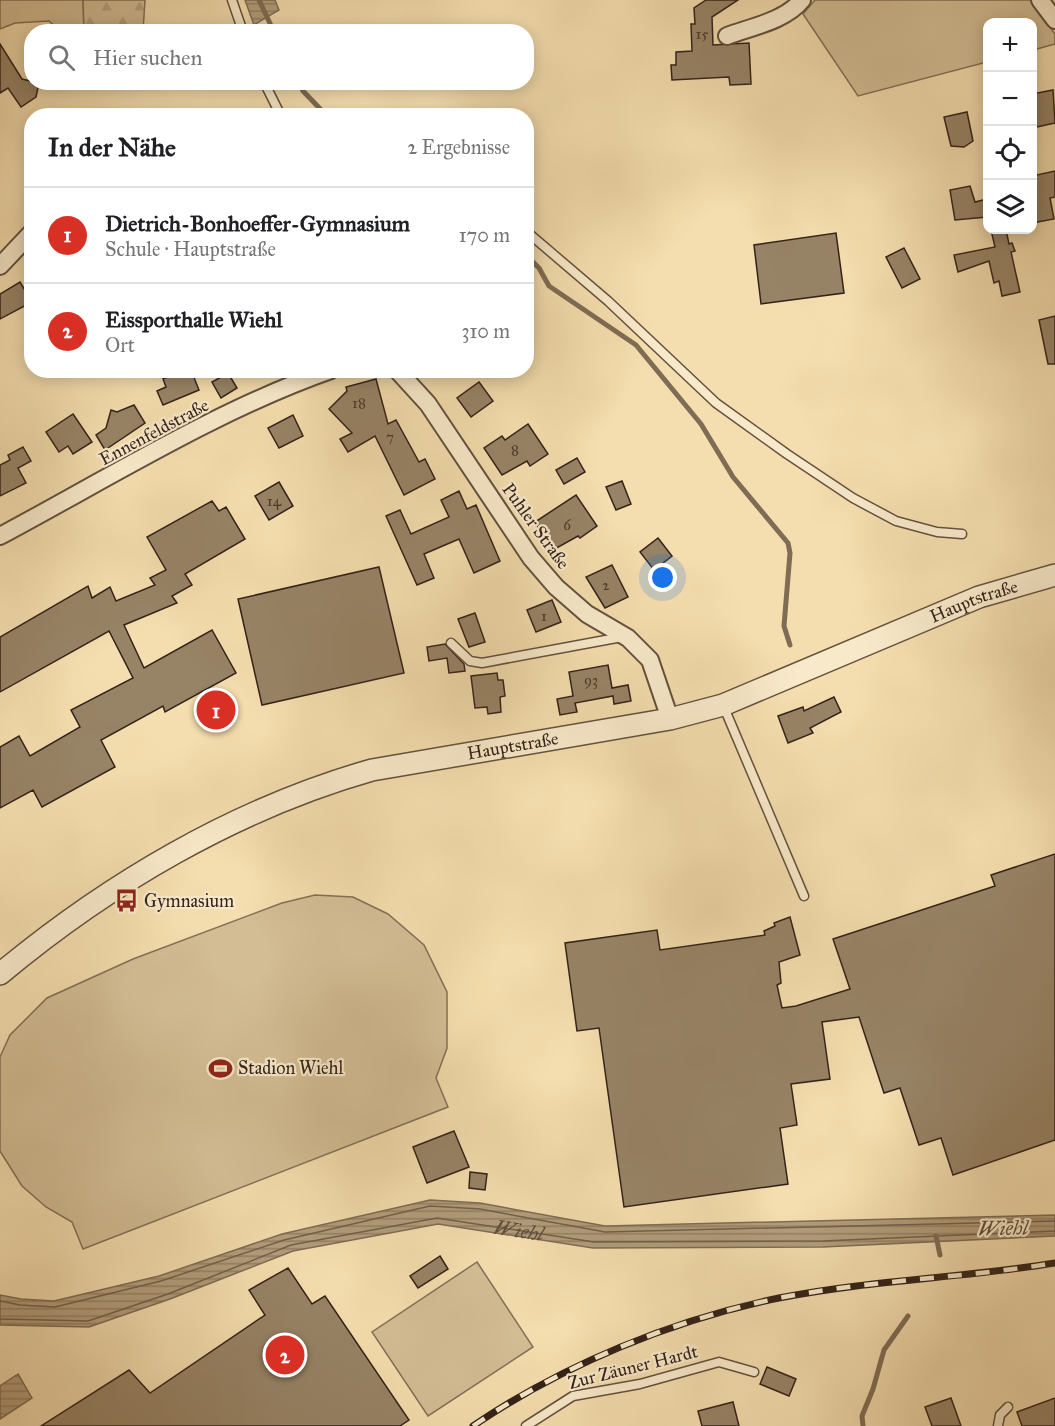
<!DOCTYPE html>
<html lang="de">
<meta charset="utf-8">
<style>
body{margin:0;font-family:"IM FELL Great Primer",serif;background:#f2f2f2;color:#202124}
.controls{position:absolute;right:18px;top:18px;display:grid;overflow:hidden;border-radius:12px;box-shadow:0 3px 15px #0003}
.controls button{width:54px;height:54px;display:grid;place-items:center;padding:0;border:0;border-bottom:2px solid #e0e0e0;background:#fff;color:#202124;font:30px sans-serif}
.you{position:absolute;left:663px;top:578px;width:21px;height:21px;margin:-15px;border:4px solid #fff;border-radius:50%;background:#1a73e8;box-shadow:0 0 0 9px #1a73e833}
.badge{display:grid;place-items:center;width:39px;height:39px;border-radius:50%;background:#d93025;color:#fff;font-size:20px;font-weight:700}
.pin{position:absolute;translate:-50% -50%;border:3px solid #fff;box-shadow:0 2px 6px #0006}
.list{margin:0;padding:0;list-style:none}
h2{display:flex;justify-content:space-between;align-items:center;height:78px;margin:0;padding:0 24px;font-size:26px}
h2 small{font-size:20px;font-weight:400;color:#757577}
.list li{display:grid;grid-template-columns:39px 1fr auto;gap:18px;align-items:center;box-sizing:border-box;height:96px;padding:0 24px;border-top:2px solid #e0e0e0}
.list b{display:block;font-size:22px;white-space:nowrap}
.list p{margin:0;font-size:20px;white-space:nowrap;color:#757577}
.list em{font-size:20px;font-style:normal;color:#757577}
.icon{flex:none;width:33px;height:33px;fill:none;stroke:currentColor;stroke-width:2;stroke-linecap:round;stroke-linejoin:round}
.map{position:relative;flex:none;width:1055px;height:1426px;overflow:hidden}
.search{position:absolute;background:#fff;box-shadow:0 3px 15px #0003;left:24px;top:24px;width:510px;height:66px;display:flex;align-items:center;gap:15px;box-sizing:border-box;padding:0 21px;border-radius:24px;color:#757577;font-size:22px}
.panel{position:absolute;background:#fff;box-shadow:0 3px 15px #0003;left:24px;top:108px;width:510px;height:270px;border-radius:24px}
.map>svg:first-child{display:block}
</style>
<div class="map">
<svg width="1055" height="1426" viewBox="0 0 1055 1426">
<defs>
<pattern id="forest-firs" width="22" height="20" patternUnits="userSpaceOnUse" patternTransform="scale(1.5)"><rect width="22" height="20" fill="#d3bd95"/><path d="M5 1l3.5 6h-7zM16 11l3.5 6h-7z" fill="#b6a280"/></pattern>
<pattern id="water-rules" width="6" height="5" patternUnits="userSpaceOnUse" patternTransform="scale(1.5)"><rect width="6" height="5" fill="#b29d7b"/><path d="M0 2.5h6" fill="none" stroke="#918064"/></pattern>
</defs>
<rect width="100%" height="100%" fill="#f4ddae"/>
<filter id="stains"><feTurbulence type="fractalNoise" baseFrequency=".00333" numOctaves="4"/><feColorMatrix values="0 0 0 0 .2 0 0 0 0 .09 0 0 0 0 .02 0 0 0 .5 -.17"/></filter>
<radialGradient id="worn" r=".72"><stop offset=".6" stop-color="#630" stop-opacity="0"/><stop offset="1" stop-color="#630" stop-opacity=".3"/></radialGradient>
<g fill="#d3bd95" stroke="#837057" stroke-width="1.5">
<polygon points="0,0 83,0 84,31 60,31 49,21 15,23 0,29"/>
<polygon points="815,0 1030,0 1055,34 1055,44 1033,50 1032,22 988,22 987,62 858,96 803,14"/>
<polygon points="315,895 353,897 388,914 424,945 447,992 447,1048 436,1078 448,1107 83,1249 72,1222 46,1207 22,1186 0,1151 0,1057 10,1035 47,998 133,959 282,903"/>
<polygon points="477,1262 533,1347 428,1416 372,1332"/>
</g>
<polygon fill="url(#forest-firs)" stroke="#837057" stroke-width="1.5" points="83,0 145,0 143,31 84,31"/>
<g fill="url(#water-rules)" stroke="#7f6c54" stroke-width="1.5">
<polygon points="245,0 275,0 279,10 254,25"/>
<polygon points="430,1200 480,1203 605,1226 1055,1215 1055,1236 823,1247 593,1248 438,1224 293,1251 170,1299 89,1327 0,1325 0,1295 21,1299 54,1301 159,1276 282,1234"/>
<polygon points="18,1374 32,1398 0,1419 0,1386"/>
</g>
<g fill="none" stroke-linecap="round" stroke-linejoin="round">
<g stroke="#72604a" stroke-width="1.5">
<polyline points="0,1301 20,1305 55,1307 161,1281 284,1240 430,1206 480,1209 605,1232 1055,1221"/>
<path id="s1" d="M0,1319L88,1321L168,1294L291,1245L437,1218L594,1242L823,1241L1055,1231"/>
</g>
<g stroke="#7f6c54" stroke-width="5">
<polyline points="259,0 274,32"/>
<polyline points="299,82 303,91 327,116"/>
<polyline points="526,255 539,268 549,286 636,345 701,424 733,477 788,543 790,553 784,626 790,645"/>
<polyline points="936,1236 940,1255"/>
<polyline points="863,1426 862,1416 873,1389 884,1350 908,1316"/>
</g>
</g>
<g fill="#978366" stroke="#332219" stroke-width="1.5">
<polygon points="706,0 738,0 712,17 713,45 749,43 751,84 730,85 729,77 672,80 671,65 676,65 676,52 692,51 691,24 695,24 694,8"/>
<polygon points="0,44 22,79 39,83 36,97 21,107 8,88 0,93"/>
<polygon points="1053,90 1055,123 1032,128 1032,94"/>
<polygon points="967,112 973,141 964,147 951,146 944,117"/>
<polygon points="1055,171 1055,197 1050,198 1054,219 1032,223 1032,176"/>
<polygon points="970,186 975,202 987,199 987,217 955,220 950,190"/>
<polygon points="991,230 1006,230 1009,244 1012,243 1015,251 1011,252 1020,292 1002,296 999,281 994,283 989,261 958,272 954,255 995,247"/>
<polygon points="836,233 844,293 761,304 754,245"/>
<polygon points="904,248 920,279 902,288 886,257"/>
<polygon points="20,282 32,302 0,319 0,294"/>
<polygon points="1055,316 1055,364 1048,364 1039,320"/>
<polygon points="182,370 191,370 199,390 163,405 157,391 166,387 163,379"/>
<polygon points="228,373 237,388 221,398 212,382"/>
<polygon points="376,379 388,424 396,420 419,462 425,459 435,479 404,495 375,436 348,452 340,439 352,433 329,409 347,391 346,387"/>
<polygon points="479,382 493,401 471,417 457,398"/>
<polygon points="134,405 145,423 105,450 96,435 106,428 111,410 117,412"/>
<polygon points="73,414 92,442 73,454 68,446 59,452 46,432"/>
<polygon points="293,415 303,436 279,448 268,428"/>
<polygon points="528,424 548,454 530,466 527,461 502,475 484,448 502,436 505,440"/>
<polygon points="23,447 31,461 18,468 26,483 0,496 0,465 10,460 8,455"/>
<polygon points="577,458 585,472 564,484 556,470"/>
<polygon points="622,481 631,504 616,510 606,487"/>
<polygon points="279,482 293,506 269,520 255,496"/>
<polygon points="459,491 467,509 476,505 500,561 474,573 459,539 424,554 434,578 417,585 386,516 400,510 411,534 449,517 441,500"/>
<polygon points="576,495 597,526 580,538 578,536 553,550 535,522"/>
<polygon points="212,501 219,511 226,507 245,539 185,574 192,585 172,596 177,603 124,625 144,668 212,630 236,673 165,712 163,706 101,740 115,767 42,807 33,790 0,808 0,747 19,736 30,756 80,727 71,710 133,678 109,631 0,692 0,637 88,586 92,598 110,587 116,601 155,585 150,578 166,570 147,537"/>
<polygon points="658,538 672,556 654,570 640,552"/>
<polygon points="612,565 628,597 605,608 586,577"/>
<polygon points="379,567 404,673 262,705 238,599"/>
<polygon points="552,600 561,622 536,632 527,610"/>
<polygon points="475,613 485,642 469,647 458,619"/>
<polygon points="445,644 464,664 465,671 449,673 447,658 429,661 427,647"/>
<polygon points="608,665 612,688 628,685 631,701 614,704 613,696 575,703 577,712 560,715 557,699 573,696 569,672"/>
<polygon points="497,673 498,680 503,680 505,696 500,697 501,712 488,714 487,707 475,708 471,676"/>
<polygon points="834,697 841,712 810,728 813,733 788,743 778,716 803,707 804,711"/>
<polygon points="1055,854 1055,1140 953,1175 941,1138 919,1145 900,1088 884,1093 859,1017 822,1022 830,1079 791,1084 797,1125 780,1128 788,1184 624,1207 599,1028 577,1031 565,943 657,930 660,950 765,935 764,931 775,926 774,923 790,917 800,955 779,962 781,983 777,985 782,1008 796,1006 850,989 833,939 995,886 991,875"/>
<polygon points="454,1131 469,1167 427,1183 413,1147"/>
<polygon points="470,1172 487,1174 485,1190 469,1188"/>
<polygon points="440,1256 448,1269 418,1288 410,1276"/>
<polygon points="288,1268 312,1304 325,1296 409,1420 400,1426 41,1426 129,1370 150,1393 265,1315 249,1290"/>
<polygon points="767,1367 796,1379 789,1396 760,1384"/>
<polygon points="951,1398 961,1426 932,1426 925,1407"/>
<polygon points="1055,1398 1055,1426 1022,1426 1017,1412"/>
<polygon points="733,1402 739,1426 702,1426 698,1411"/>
</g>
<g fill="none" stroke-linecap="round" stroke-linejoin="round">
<defs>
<g id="service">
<polyline points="232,0 243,32"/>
<polyline points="264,82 281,116"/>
<polyline points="526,231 608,301 716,403 787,454 853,498 896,521 937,532 962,534"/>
<polyline points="451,643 470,661 482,663 622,637"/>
<polyline points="723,705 804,896"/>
<polyline points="526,1426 573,1396 640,1384 719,1362 754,1372"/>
<polyline points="998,1426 1000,1415 1008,1407"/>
</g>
<g id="minor">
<polyline points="1040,0 1055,20"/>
<path d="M727,36C751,27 785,21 802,0"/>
<polyline points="0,266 32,232"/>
<polyline points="397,370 428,404 531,558 556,587 587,614 628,638 650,660 670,719"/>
<path d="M0,536C105,480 219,409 331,370"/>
</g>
<g id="tertiary">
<path id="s2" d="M0,974C108,884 235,809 372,770L670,719L723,705L979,597L1055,575"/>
</g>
</defs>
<use href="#service" stroke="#63513e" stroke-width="11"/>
<use href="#minor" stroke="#63513e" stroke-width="20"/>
<use href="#tertiary" stroke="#63513e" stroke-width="24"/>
<use href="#service" stroke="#f8e9ca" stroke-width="8"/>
<use href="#minor" stroke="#f8e9ca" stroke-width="16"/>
<use href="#tertiary" stroke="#f8e9ca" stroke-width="21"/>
<defs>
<path id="rail" d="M473,1426C563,1365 672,1320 779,1298C870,1280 964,1278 1055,1263"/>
</defs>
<use href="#rail" stroke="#332219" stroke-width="7"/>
<use href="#rail" stroke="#f8e9ca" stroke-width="4.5" stroke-dasharray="14" stroke-linecap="butt"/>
</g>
<defs>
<symbol id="bus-bare" viewBox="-9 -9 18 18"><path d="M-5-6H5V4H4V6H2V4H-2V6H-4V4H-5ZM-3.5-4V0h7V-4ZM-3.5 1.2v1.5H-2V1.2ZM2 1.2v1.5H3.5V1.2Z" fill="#8f2418" stroke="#f8e9ca" stroke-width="2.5" paint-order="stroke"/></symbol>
<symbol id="stadium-bare" viewBox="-9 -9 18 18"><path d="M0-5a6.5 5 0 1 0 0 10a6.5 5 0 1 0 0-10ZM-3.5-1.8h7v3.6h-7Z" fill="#8f2418" stroke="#f8e9ca" stroke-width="2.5" paint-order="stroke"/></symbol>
</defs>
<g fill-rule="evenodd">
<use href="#bus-bare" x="110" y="884" width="33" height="33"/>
<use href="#stadium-bare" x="204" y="1052" width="33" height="33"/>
</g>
<g text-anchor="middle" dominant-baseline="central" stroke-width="4.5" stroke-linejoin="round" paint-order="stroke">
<g font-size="15" fill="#4c3a2c">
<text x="702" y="34">15</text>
<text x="359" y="403">18</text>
<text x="390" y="437">7</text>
<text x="515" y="450">8</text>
<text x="274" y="501">14</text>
<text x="567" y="525">6</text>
<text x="606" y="585">2</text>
<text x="544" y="616">1</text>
<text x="591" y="680">93</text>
</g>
<g font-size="18" fill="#332219" stroke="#f8e9ca">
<text transform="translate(154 432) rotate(-28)">Ennenfeldstraße</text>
<text transform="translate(536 526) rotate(54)">Puhler Straße</text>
<text stroke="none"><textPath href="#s2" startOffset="1056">Hauptstraße</textPath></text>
<text stroke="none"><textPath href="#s2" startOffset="570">Hauptstraße</textPath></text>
<text transform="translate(633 1367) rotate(-14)">Zur Zäuner Hardt</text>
</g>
<g font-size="18" fill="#332219" stroke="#f8e9ca" text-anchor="start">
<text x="144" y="901">Gymnasium</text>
<text x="238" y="1068">Stadion Wiehl</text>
</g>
<g font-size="20" font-style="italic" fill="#5f4d3b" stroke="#f8e9ca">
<text transform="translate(1003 1228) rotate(-1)">Wiehl</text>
<text stroke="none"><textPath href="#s1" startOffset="536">Wiehl</textPath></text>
</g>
</g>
<rect width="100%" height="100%" filter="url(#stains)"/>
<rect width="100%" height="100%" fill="url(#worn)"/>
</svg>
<div class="controls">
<button>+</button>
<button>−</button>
<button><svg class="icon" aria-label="locate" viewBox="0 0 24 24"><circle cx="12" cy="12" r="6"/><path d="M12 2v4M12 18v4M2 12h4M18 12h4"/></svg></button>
<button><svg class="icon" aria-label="layers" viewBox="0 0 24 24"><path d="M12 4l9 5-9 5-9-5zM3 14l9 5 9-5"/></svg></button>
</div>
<div class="you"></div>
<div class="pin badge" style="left:216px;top:710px">1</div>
<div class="pin badge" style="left:285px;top:1355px">2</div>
<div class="search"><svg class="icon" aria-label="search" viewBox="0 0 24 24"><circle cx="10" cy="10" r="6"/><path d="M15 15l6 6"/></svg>Hier suchen</div>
<section class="panel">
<h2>In der Nähe<small>2 Ergebnisse</small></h2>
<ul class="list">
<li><span class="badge">1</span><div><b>Dietrich-Bonhoeffer-Gymnasium</b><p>Schule · Hauptstraße</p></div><em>170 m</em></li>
<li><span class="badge">2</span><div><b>Eissporthalle Wiehl</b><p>Ort</p></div><em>310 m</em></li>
</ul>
</section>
</div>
